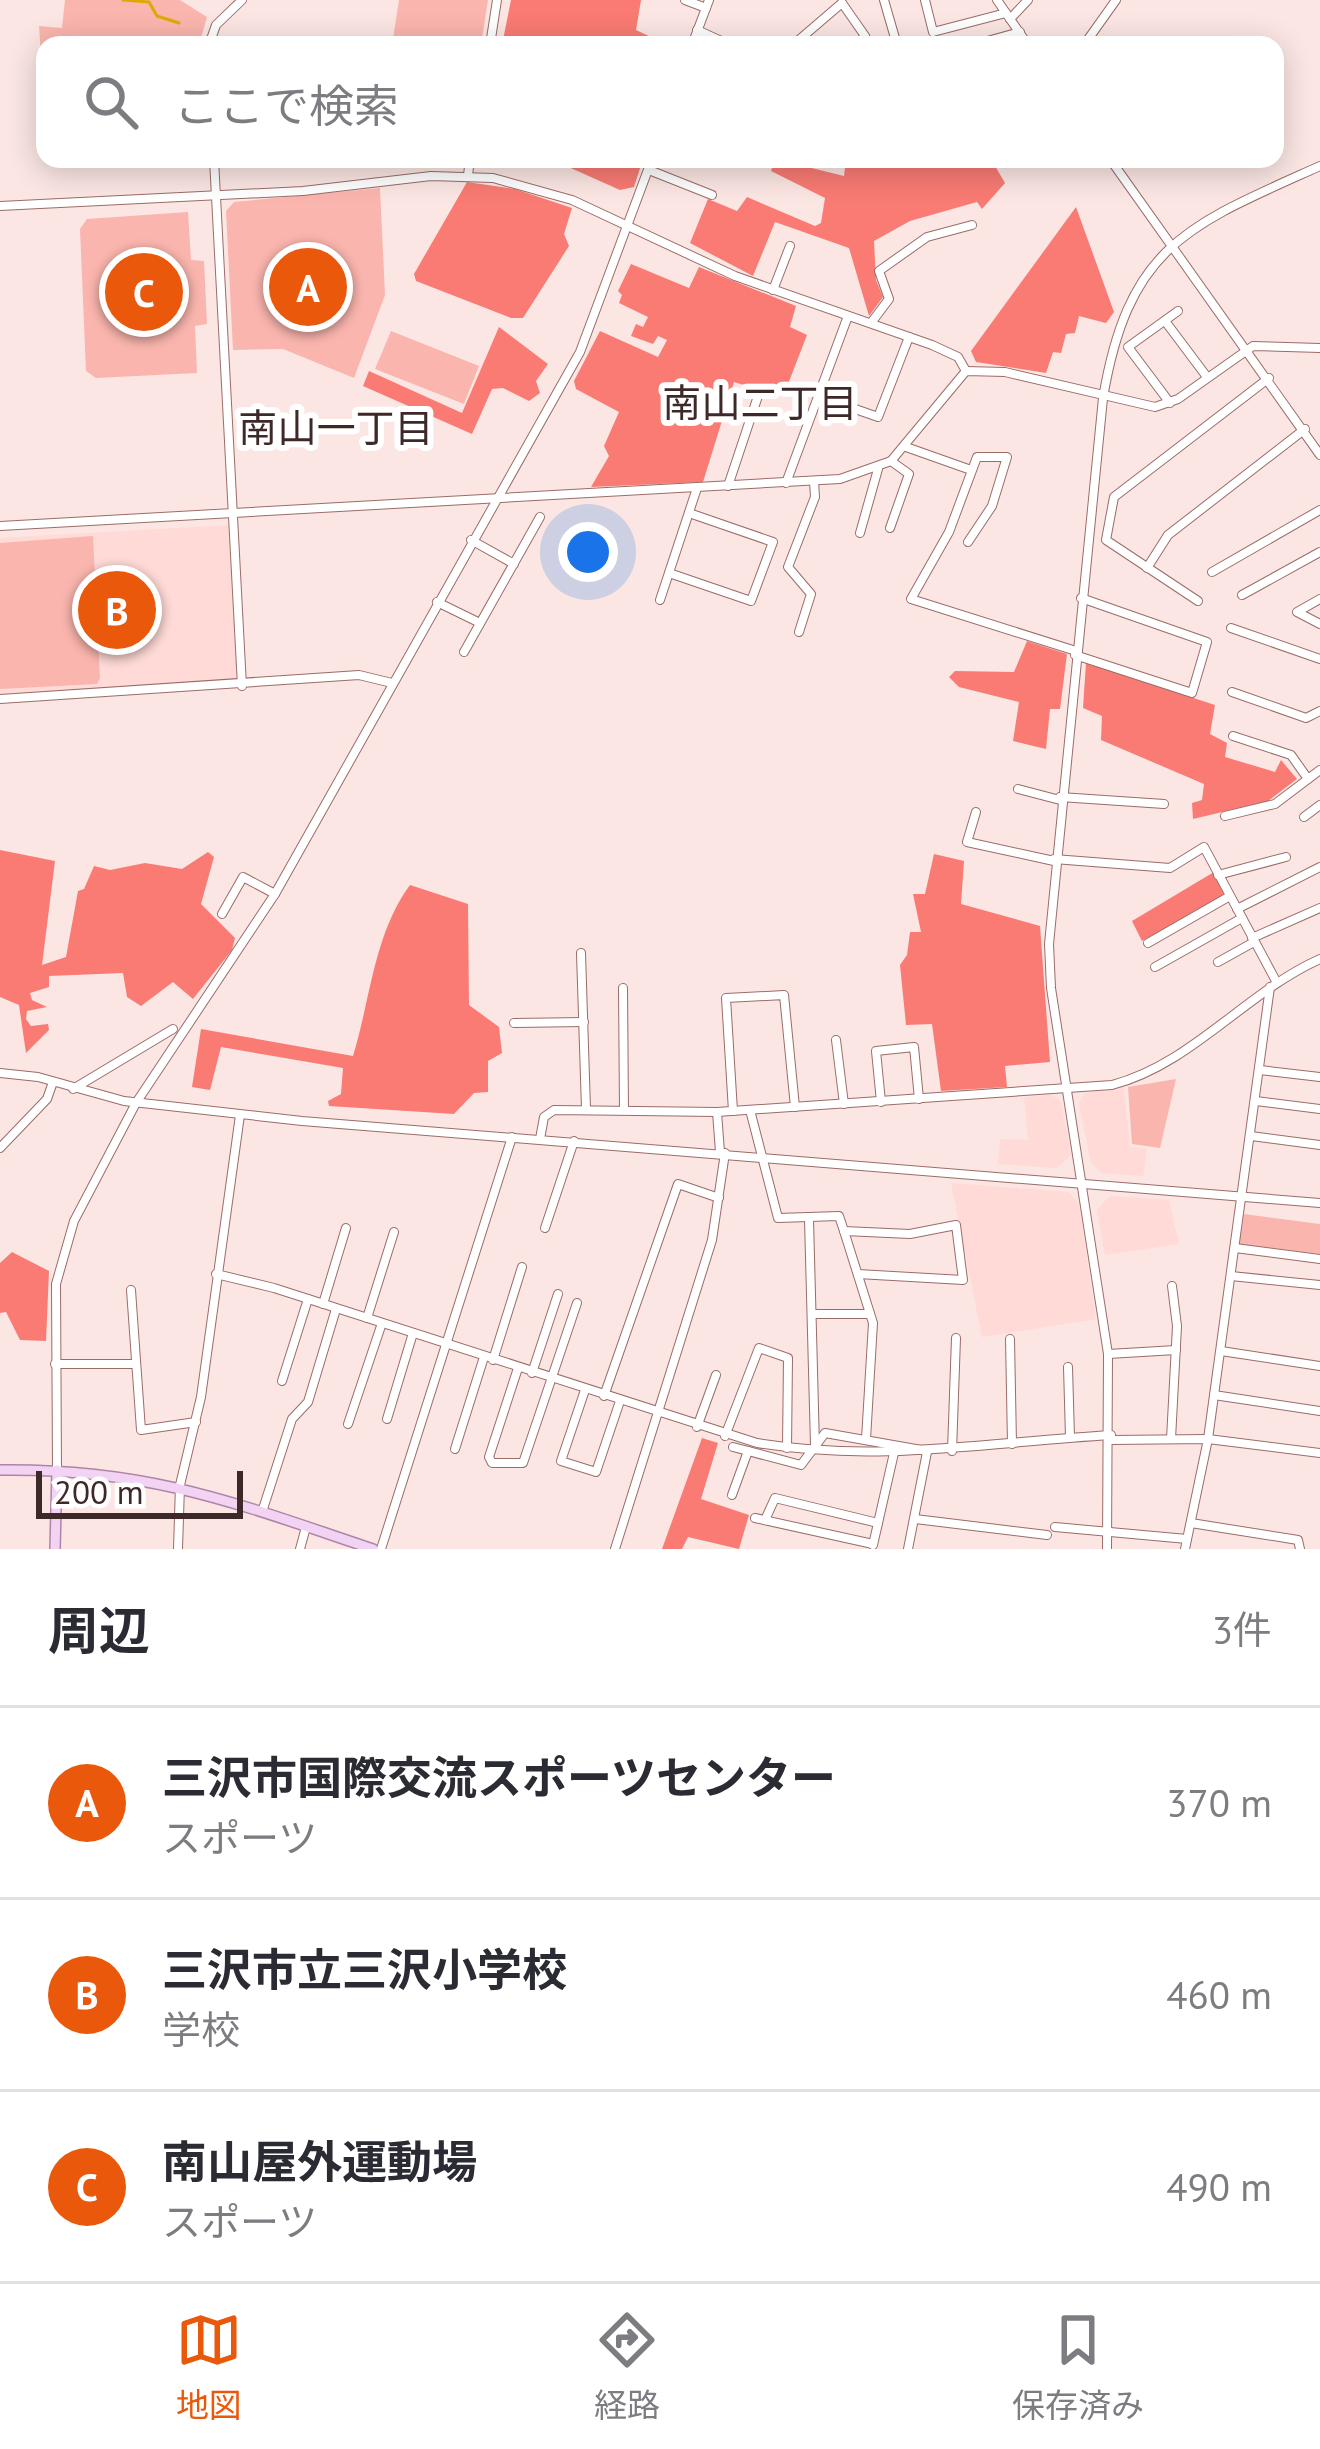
<!DOCTYPE html>
<html lang="ja">
<meta charset="utf-8">
<style>
body{margin:0;font-family:"PT Sans","Noto Sans JP",sans-serif;background:#f7f7f7;color:#2b2b33}
.scale{position:absolute;left:36px;bottom:30px;width:207px;box-sizing:border-box;padding-left:12px;border:6px solid #3d2927;border-top:0;font-size:33px;line-height:42px;white-space:nowrap;color:#3d2927;-webkit-text-stroke:9px #fff;paint-order:stroke}
.you{position:absolute;left:588px;top:552px;width:42px;height:42px;margin:-30px;border:9px solid #fff;border-radius:50%;background:#1a73e8;box-shadow:0 0 0 18px #1a73e833}
.badge{display:grid;place-items:center;width:78px;height:78px;border-radius:50%;background:#ea580c;color:#fff;font-size:39px;font-weight:700}
.pin{position:absolute;translate:-50% -50%;border:6px solid #fff;box-shadow:0 3px 12px #0006}
.list{margin:0;padding:0;list-style:none}
h2{display:flex;justify-content:space-between;align-items:center;height:156px;margin:0;padding:0 48px;font-size:51px}
h2 small{font-size:39px;font-weight:400;color:#7c7c81}
.list li{display:grid;grid-template-columns:78px 1fr auto;gap:36px;align-items:center;box-sizing:border-box;height:192px;padding:0 48px;border-top:3px solid #e1e1e2}
.list b{display:block;font-size:45px;white-space:nowrap}
.list p{margin:0;font-size:39px;white-space:nowrap;color:#7c7c81}
.list em{font-size:39px;font-style:normal;color:#7c7c81}
.icon{flex:none;width:66px;height:66px;fill:none;stroke:currentColor;stroke-width:2;stroke-linecap:round;stroke-linejoin:round}
.map{position:relative;flex:none;width:1320px;height:1549px;overflow:hidden}
.search{position:absolute;background:#fff;box-shadow:0 6px 30px #0003;left:36px;right:36px;top:36px;height:132px;display:flex;align-items:center;gap:30px;box-sizing:border-box;padding:0 42px;border-radius:24px;color:#7c7c81;font-size:45px}
.sheet{height:732px;background:#fff}
nav{display:flex;justify-content:space-around;align-items:center;box-sizing:border-box;height:168px;border-top:3px solid #e1e1e2;background:#fff;font-size:33px;color:#7c7c81}
nav a{display:grid;justify-items:center;gap:6px}
nav .on{color:#ea580c}
.map>svg:first-child{display:block}
</style>
<div class="map">
<svg width="1320" height="1549" viewBox="0 0 1320 1549">
<rect width="100%" height="100%" fill="#fbe6e3"/>
<g fill="#ffdad6">
<polygon points="230,525 239,682 0,695 0,538"/>
<polygon points="1124,1087 1130,1147 1147,1149 1143,1176 1102,1173 1091,1163 1079,1103 1085,1093"/>
<polygon points="1052,1095 1061,1102 1071,1155 1057,1168 998,1164 1000,1139 1028,1140 1024,1097"/>
<polygon points="951,1183 1068,1192 1079,1203 1096,1319 982,1337"/>
<polygon points="1110,1196 1169,1200 1179,1244 1105,1255 1097,1210"/>
</g>
<g fill="#fab5ae">
<polygon points="65,0 180,0 207,17 199,45 45,45 45,113 39,26 62,28"/>
<polygon points="399,0 488,0 481,45 392,45"/>
<polygon points="380,188 385,295 354,378 283,349 233,350 226,211 234,202"/>
<polygon points="188,212 191,260 204,261 207,324 195,326 197,373 96,378 86,371 80,229 87,219"/>
<polygon points="391,331 479,366 464,404 375,369"/>
<polygon points="93,536 100,678 97,684 0,689 0,543"/>
<polygon points="1176,1079 1160,1148 1132,1144 1128,1087"/>
<polygon points="1244,1214 1320,1224 1320,1254 1239,1244"/>
</g>
<g fill="#f97b73">
<polygon points="511,0 641,0 636,30 653,38 653,45 502,45"/>
<polygon points="566,159 643,159 634,187 620,190 564,165"/>
<polygon points="775,159 844,176 846,159 991,159 1005,183 982,209 977,202 910,221 874,241 876,280 883,297 869,316 849,248 775,222 753,276 690,243 708,199 737,211 747,197 815,226 821,223 825,198 771,171"/>
<polygon points="467,182 515,189 572,208 564,234 569,246 523,318 511,318 416,281 414,274"/>
<polygon points="1076,207 1114,312 1106,323 1079,316 1075,333 1066,334 1061,353 1053,352 1046,373 976,362 971,351"/>
<polygon points="631,264 689,288 699,267 796,306 790,327 807,335 783,397 734,382 703,482 591,487 609,456 604,446 619,412 576,389 574,381 600,331 658,357 667,340 658,336 653,344 631,336 636,324 643,327 648,317 619,303 622,295 618,291"/>
<polygon points="499,327 548,364 536,381 540,393 529,401 503,388 492,389 472,434 363,386 369,371 462,413"/>
<polygon points="1027,641 1067,654 1060,709 1050,709 1046,749 1013,741 1019,702 959,687 949,677 955,671 1014,672"/>
<polygon points="1086,663 1215,705 1210,734 1227,743 1225,757 1275,772 1281,760 1297,779 1268,801 1193,819 1192,803 1202,800 1204,784 1101,740 1102,716 1083,708"/>
<polygon points="0,850 55,861 42,965 66,957 78,891 84,889 94,866 110,870 145,863 182,869 208,852 214,857 201,904 235,938 232,950 193,999 173,982 141,1006 127,997 123,973 49,976 49,987 30,993 32,1000 47,1007 27,1011 26,1019 31,1026 48,1024 49,1030 26,1053 19,1005 0,997"/>
<polygon points="934,854 964,861 961,904 1040,926 1050,1062 1005,1066 1007,1087 941,1091 932,1024 906,1025 900,965 907,955 910,932 921,932 913,894 925,894"/>
<polygon points="1214,872 1224,891 1222,898 1142,941 1132,921"/>
<path d="M410,885L468,904L469,1005L499,1027L502,1053L488,1061V1092L474,1093L454,1114L329,1106L328,1101L341,1094L343,1068L221,1047L210,1090L192,1087L201,1029L353,1056C371,997 374,934 410,885Z"/>
<polygon points="12,1252 49,1271 46,1341 20,1340 6,1312 0,1313 0,1263"/>
<polygon points="702,1438 718,1443 701,1499 749,1515 739,1549 688,1537 682,1549 662,1549"/>
</g>
<g fill="none" stroke-linecap="round" stroke-linejoin="round">
<polyline stroke="#dfa905" stroke-width="3" points="123,0 149,2 157,16 179,23"/>
<defs>
<g id="minor">
<polyline points="685,0 706,8"/>
<polyline points="884,0 897,45"/>
<polyline points="925,0 933,32 1006,13"/>
<polyline points="997,0 1028,45"/>
<polyline points="842,3 865,36 856,45"/>
<polyline points="1010,19 1028,0"/>
<polyline points="697,30 730,45"/>
<polyline points="209,45 216,25 242,0"/>
<polyline points="490,45 497,0"/>
<polyline points="692,45 709,0"/>
<polyline points="793,45 842,3"/>
<polyline points="973,45 1020,32"/>
<polyline points="1084,45 1116,0"/>
<polyline points="214,159 242,686"/>
<polyline points="1110,159 1320,455"/>
<polyline points="649,170 712,195"/>
<polyline points="468,175 470,159"/>
<polyline points="0,206 303,191 431,176 493,178 572,200 735,276 932,345 958,357 966,371"/>
<polyline points="773,290 790,246"/>
<polyline points="1165,321 1207,377"/>
<polyline points="871,323 889,299 879,271 927,237 972,225"/>
<polyline points="818,396 878,417 909,337"/>
<polyline points="1170,403 1128,347 1178,311"/>
<polyline points="906,447 971,470"/>
<polyline points="786,483 848,316"/>
<polyline points="728,486 758,396"/>
<polyline points="0,526 840,479 891,461 966,371 1005,372 1155,407 1178,399 1253,346 1320,348"/>
<polyline points="890,528 909,474 891,461"/>
<polyline points="860,533 878,469"/>
<polyline points="471,540 514,564"/>
<polyline points="968,542 992,506 1007,457 977,457 949,532 911,599 1076,651"/>
<polyline points="1147,568 1168,535 1305,429"/>
<polyline points="1212,572 1320,510"/>
<polyline points="669,573 751,601 773,542 689,513"/>
<polyline points="1242,595 1320,552"/>
<polyline points="1320,599 1297,612 1320,624"/>
<polyline points="660,600 697,488"/>
<polyline points="1198,601 1106,540 1114,497 1269,378"/>
<polyline points="437,602 480,623"/>
<polyline points="1231,628 1320,659"/>
<polyline points="799,632 811,594 788,567 815,497 814,481"/>
<polyline points="464,652 540,517"/>
<polyline points="1075,655 1192,693 1207,642 1081,598"/>
<polyline points="1232,692 1306,718 1320,711"/>
<polyline points="0,699 359,675 392,683"/>
<polyline points="1233,736 1291,755 1308,779"/>
<polyline points="1018,789 1060,800"/>
<polyline points="1060,797 1164,804"/>
<polyline points="976,812 967,842 1054,861"/>
<polyline points="1225,816 1275,804 1320,770"/>
<polyline points="1304,817 1320,805"/>
<polyline points="1054,859 1170,868 1204,847 1276,981"/>
<polyline points="1218,875 1286,857"/>
<polyline points="1237,909 1320,867"/>
<polyline points="222,914 243,877 275,894"/>
<polyline points="1252,938 1320,908"/>
<polyline points="1148,943 1230,896"/>
<polyline points="581,953 586,1109"/>
<polyline points="1218,962 1254,942"/>
<polyline points="1155,967 1242,918"/>
<polyline points="623,988 624,1110"/>
<polyline points="514,1023 584,1022"/>
<polyline points="836,1040 844,1104"/>
<polyline points="1260,1070 1320,1077"/>
<polyline points="0,1073 38,1077 124,1101 302,1121 1320,1203"/>
<polyline points="73,1089 173,1029"/>
<polyline points="1256,1101 1320,1109"/>
<polyline points="881,1102 876,1051 914,1047 919,1099"/>
<polyline points="750,1110 778,1218 839,1216 844,1231 873,1323 866,1439"/>
<polyline points="733,1111 726,998 784,995 795,1107"/>
<polyline points="717,1112 720,1152"/>
<polyline points="1251,1136 1320,1145"/>
<path d="M540,1139L544,1117L554,1110L717,1112L1112,1085C1192,1064 1246,992 1320,959"/>
<polyline points="0,1148 47,1099 53,1082"/>
<polyline points="809,1219 815,1446"/>
<polyline points="545,1228 574,1141"/>
<polyline points="844,1231 910,1234 956,1225 963,1280 858,1274"/>
<polyline points="1235,1248 1320,1259"/>
<path d="M216,1274L274,1288L757,1443C877,1463 991,1442 1111,1435"/>
<polyline points="1231,1276 1320,1285"/>
<polyline points="131,1290 141,1430 196,1422"/>
<polyline points="323,1304 346,1228"/>
<polyline points="812,1314 870,1314"/>
<polyline points="367,1318 394,1232"/>
<polyline points="1010,1339 1012,1444"/>
<polyline points="1221,1351 1320,1366"/>
<polyline points="1108,1354 1176,1350"/>
<polyline points="493,1360 522,1267"/>
<polyline points="55,1364 136,1364"/>
<polyline points="1068,1367 1070,1437"/>
<polyline points="518,1368 489,1457 492,1463 523,1463 577,1303"/>
<polyline points="532,1373 558,1294"/>
<polyline points="282,1381 308,1299"/>
<polyline points="585,1390 561,1461 596,1472 620,1401"/>
<polyline points="1214,1395 1320,1411"/>
<polyline points="604,1396 678,1184 719,1198"/>
<polyline points="387,1419 413,1333"/>
<polyline points="348,1424 382,1323"/>
<polyline points="697,1427 716,1375"/>
<polyline points="725,1436 759,1348 788,1358 787,1448"/>
<polyline points="1171,1439 1177,1326 1172,1286"/>
<polyline points="1111,1440 1208,1439 1320,1453"/>
<polyline points="733,1447 801,1465 825,1433 927,1451"/>
<polyline points="455,1449 484,1357"/>
<polyline points="952,1451 956,1338"/>
<polyline points="57,1470 56,1284 74,1221 136,1103 275,894 580,352 652,159"/>
<polyline points="732,1495 748,1451"/>
<polyline points="262,1512 292,1419 308,1402 336,1309"/>
<polyline points="755,1518 873,1544"/>
<polyline points="915,1519 1047,1535"/>
<polyline points="765,1520 775,1498 878,1523"/>
<polyline points="1191,1523 1298,1540 1300,1549"/>
<polyline points="1055,1527 1187,1539"/>
<polyline points="873,1545 894,1453"/>
<polyline points="178,1549 180,1485 201,1397 240,1115"/>
<polyline points="300,1549 306,1527"/>
<polyline points="381,1549 512,1137"/>
<polyline points="615,1549 712,1240 725,1153"/>
<polyline points="908,1549 927,1452"/>
<path d="M1107,1549L1108,1354L1051,988L1049,944L1103,398C1129,244 1189,225 1320,166"/>
<polyline points="1185,1549 1208,1439 1270,987"/>
</g>
<g id="major">
<path d="M0,1470C148,1468 236,1503 373,1549"/>
<polyline points="55,1549 57,1470"/>
</g>
</defs>
<use href="#minor" stroke="#9a6c68" stroke-width="10"/>
<use href="#major" stroke="#ae84a8" stroke-width="12"/>
<use href="#minor" stroke="#fff" stroke-width="8"/>
<use href="#major" stroke="#f3d3f4" stroke-width="9"/>
</g>
<g text-anchor="middle" dominant-baseline="central" stroke-width="12" stroke-linejoin="round" paint-order="stroke">
<g font-size="39" fill="#3d2927" stroke="#fff">
<text x="760" y="402">南山二丁目</text>
<text x="336" y="427">南山一丁目</text>
</g>
</g>
</svg>
<div class="scale">200 m</div>
<div class="you"></div>
<div class="pin badge" style="left:308px;top:287px">A</div>
<div class="pin badge" style="left:117px;top:610px">B</div>
<div class="pin badge" style="left:144px;top:292px">C</div>
<div class="search"><svg class="icon" aria-label="search" viewBox="0 0 24 24"><circle cx="10" cy="10" r="6"/><path d="M15 15l6 6"/></svg>ここで検索</div>
</div>
<section class="sheet">
<h2>周辺<small>3件</small></h2>
<ul class="list">
<li><span class="badge">A</span><div><b>三沢市国際交流スポーツセンター</b><p>スポーツ</p></div><em>370 m</em></li>
<li><span class="badge">B</span><div><b>三沢市立三沢小学校</b><p>学校</p></div><em>460 m</em></li>
<li><span class="badge">C</span><div><b>南山屋外運動場</b><p>スポーツ</p></div><em>490 m</em></li>
</ul>
</section>
<nav>
<a class="on"><svg class="icon" aria-label="map" viewBox="0 0 24 24"><path d="M3 6l6-2 6 2 6-2v14l-6 2-6-2-6 2zM9 4v14M15 6v14"/></svg>地図</a>
<a><svg class="icon" aria-label="directions" viewBox="0 0 24 24"><path d="M12 3l9 9-9 9-9-9zM9 14v-3h6M13 9l2 2-2 2"/></svg>経路</a>
<a><svg class="icon" aria-label="saved" viewBox="0 0 24 24"><path d="M7 4h10v16l-5-4-5 4z"/></svg>保存済み</a>
</nav>
